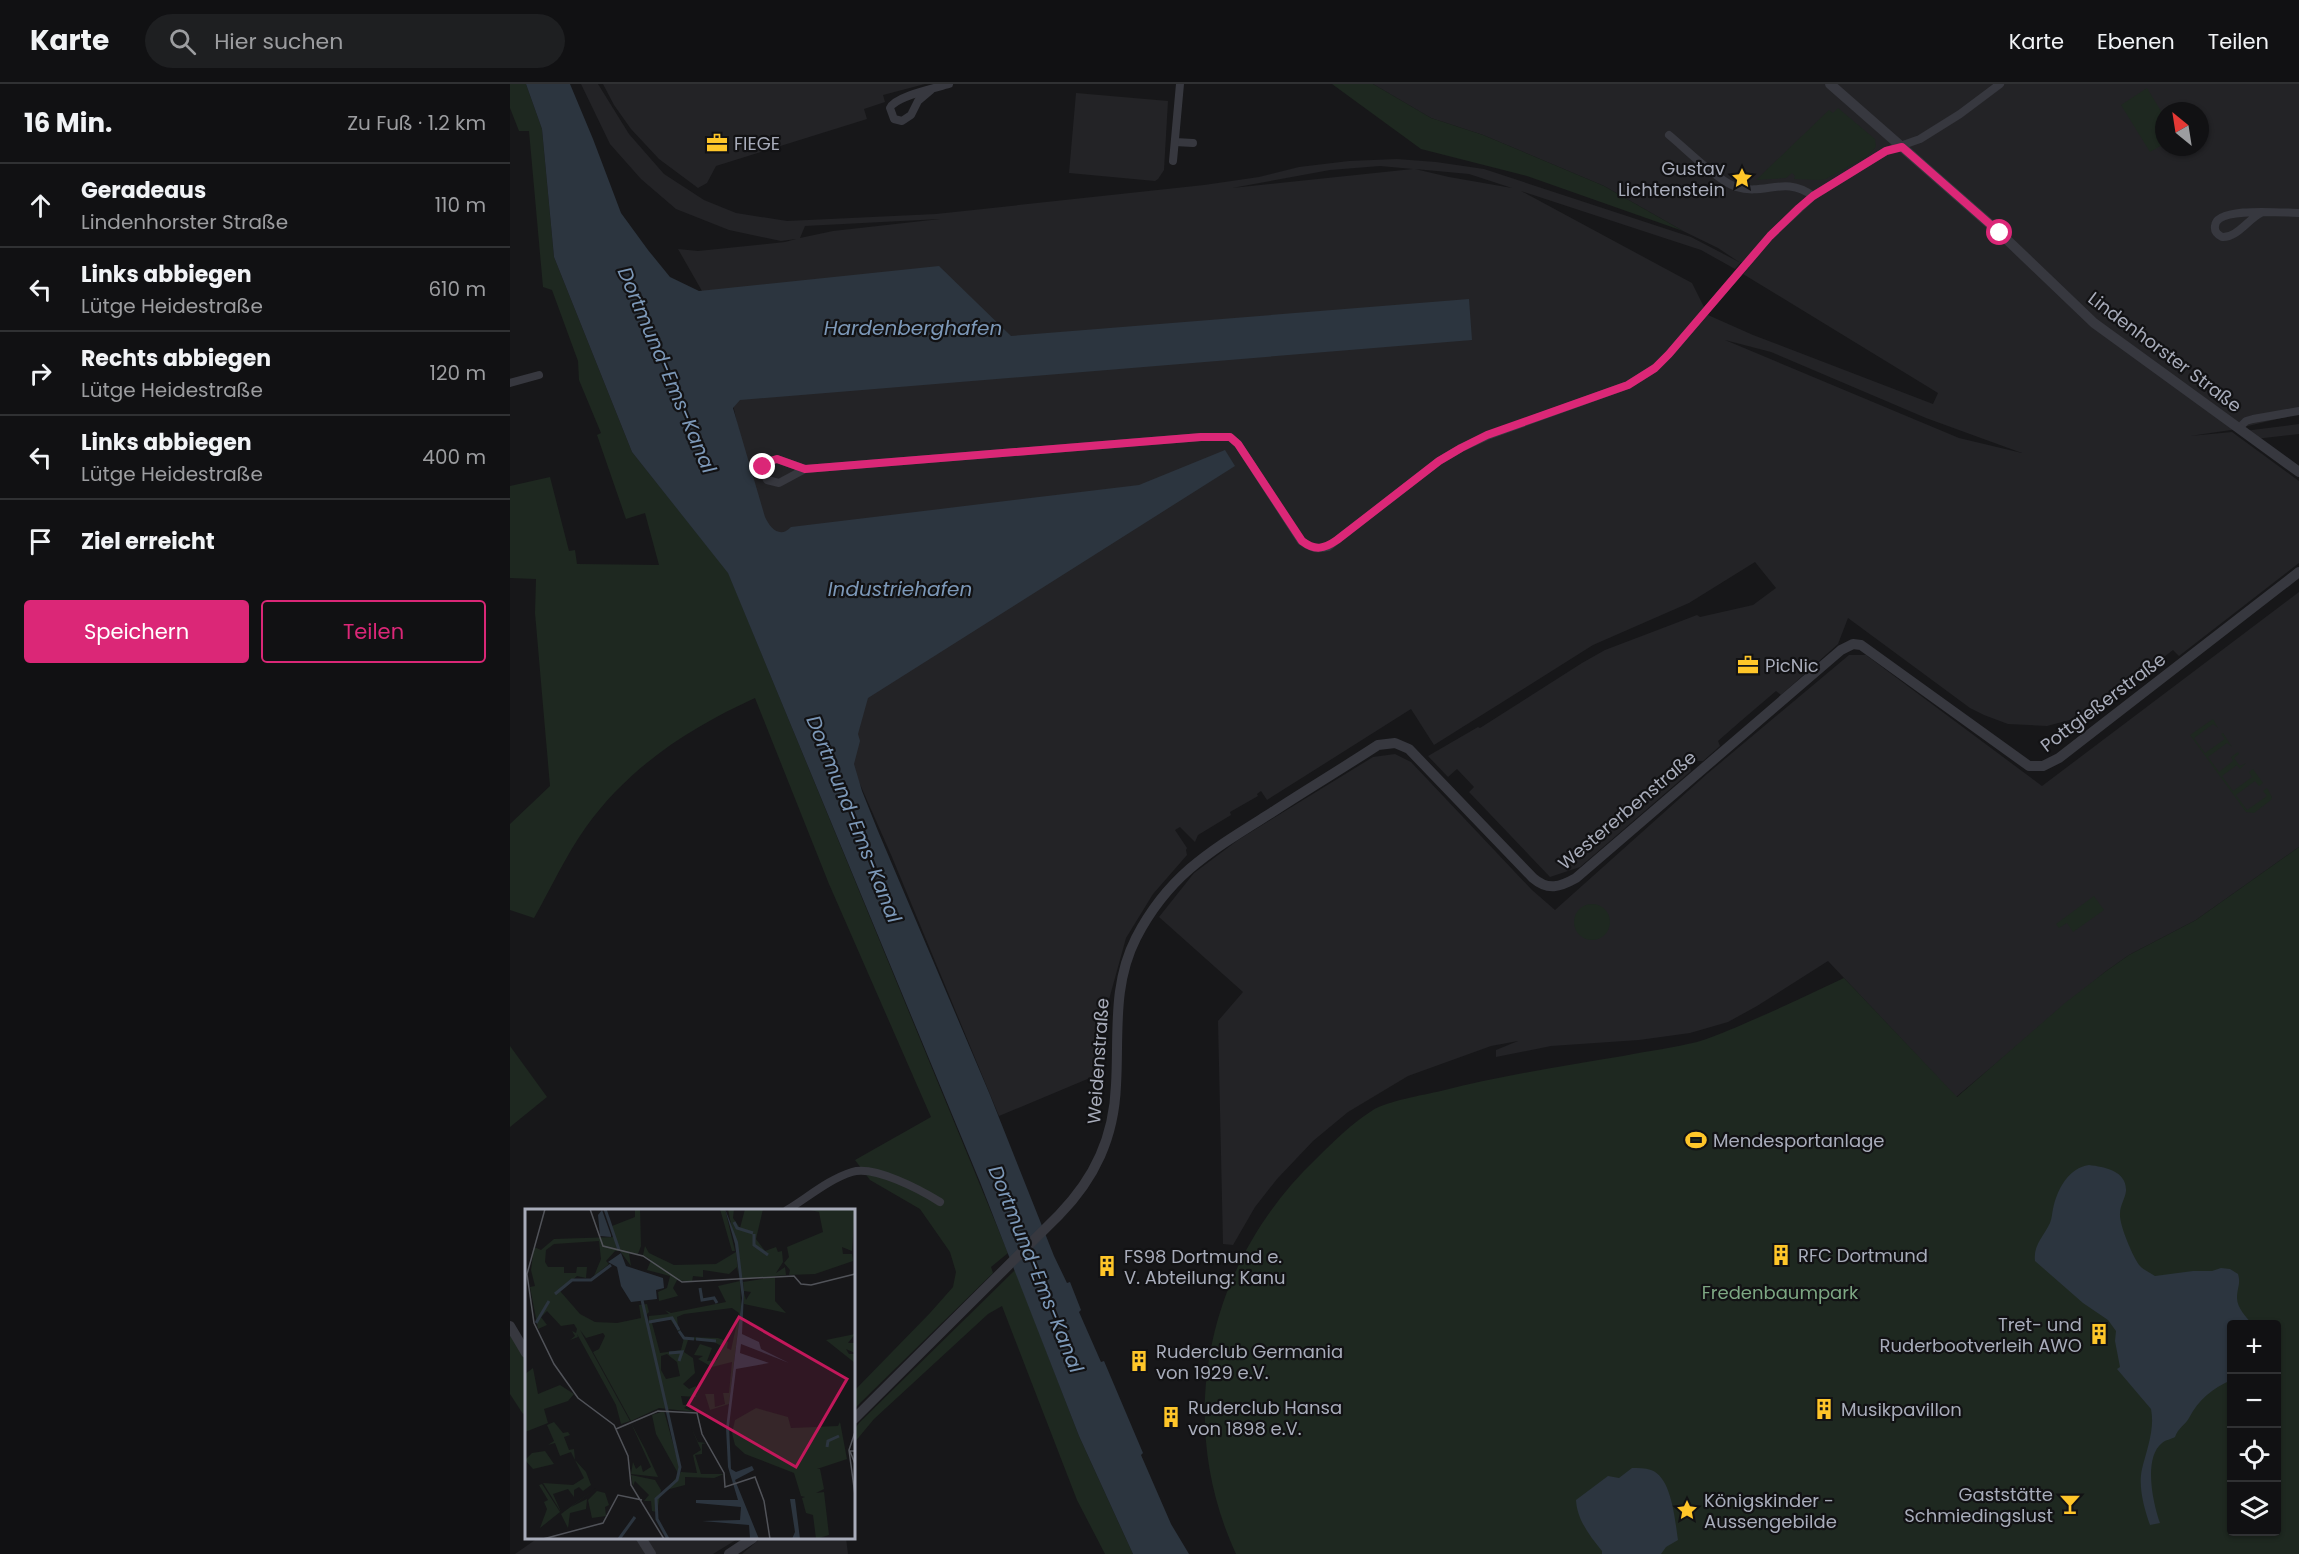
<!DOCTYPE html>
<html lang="de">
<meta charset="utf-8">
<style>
body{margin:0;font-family:Poppins,sans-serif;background:#1e1f21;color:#f1f3f6}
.controls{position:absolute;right:18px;bottom:18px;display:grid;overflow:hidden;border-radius:6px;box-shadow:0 2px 4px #0004}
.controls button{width:54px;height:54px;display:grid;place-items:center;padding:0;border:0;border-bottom:2px solid #303133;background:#111113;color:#f1f3f6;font:30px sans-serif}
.compass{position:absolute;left:1645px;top:18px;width:54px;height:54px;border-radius:50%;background:#111113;box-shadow:0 2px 4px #0004;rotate:330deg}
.stop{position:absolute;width:18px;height:18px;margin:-14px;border:4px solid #db2777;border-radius:50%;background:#fff}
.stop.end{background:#db2777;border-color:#fff;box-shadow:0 2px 6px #0008}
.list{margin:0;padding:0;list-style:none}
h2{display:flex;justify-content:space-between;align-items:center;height:78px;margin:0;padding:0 24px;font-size:26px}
h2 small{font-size:20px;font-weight:400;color:#9c9da0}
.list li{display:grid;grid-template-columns:39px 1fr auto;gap:18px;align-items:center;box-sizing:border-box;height:84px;padding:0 24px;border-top:2px solid #303133}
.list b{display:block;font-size:22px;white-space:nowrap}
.list p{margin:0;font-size:20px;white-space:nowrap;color:#9c9da0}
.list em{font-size:20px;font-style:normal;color:#9c9da0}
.actions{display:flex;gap:12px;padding:18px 24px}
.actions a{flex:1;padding:14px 0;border:2px solid #db2777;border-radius:6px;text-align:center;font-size:21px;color:#db2777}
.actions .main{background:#db2777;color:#fff}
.icon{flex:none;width:33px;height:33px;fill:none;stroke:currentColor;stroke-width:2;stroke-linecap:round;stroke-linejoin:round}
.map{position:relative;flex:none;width:1789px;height:1470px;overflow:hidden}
header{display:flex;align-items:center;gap:36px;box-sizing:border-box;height:84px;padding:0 30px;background:#111113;border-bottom:2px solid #303133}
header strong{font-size:28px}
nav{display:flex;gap:33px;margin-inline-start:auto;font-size:21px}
.search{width:420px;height:54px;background:#1e1f21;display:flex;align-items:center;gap:15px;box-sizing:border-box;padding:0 21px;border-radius:33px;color:#9c9da0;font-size:22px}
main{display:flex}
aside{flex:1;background:#111113}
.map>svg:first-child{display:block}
</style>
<header>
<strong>Karte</strong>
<div class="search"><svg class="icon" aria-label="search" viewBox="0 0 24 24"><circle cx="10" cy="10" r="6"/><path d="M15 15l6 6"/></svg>Hier suchen</div>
<nav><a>Karte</a><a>Ebenen</a><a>Teilen</a></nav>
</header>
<main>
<aside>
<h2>16 Min.<small>Zu Fuß · 1.2 km</small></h2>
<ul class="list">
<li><svg class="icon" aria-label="ahead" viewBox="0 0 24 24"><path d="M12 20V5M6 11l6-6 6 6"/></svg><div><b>Geradeaus</b><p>Lindenhorster Straße</p></div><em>110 m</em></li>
<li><svg class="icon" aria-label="left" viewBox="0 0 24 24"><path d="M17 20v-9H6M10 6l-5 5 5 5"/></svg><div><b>Links abbiegen</b><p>Lütge Heidestraße</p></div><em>610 m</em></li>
<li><svg class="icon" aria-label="right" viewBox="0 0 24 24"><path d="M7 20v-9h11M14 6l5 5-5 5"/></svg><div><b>Rechts abbiegen</b><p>Lütge Heidestraße</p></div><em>120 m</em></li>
<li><svg class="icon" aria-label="left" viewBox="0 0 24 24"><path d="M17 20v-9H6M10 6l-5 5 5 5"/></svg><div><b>Links abbiegen</b><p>Lütge Heidestraße</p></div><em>400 m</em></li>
<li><svg class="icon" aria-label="arrive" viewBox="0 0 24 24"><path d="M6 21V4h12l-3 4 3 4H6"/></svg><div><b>Ziel erreicht</b></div></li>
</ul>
<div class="actions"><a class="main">Speichern</a><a>Teilen</a></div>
</aside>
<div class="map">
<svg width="1789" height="1470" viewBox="0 0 1789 1470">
<rect width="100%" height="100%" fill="#171719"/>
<g fill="#232326" fill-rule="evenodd">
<path d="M71,0H88L119,50L154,90L194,116L226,129L277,137L426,130L694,101L749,93L789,83L839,77L887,75L926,78L974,85L1181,153L1229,178L1208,164L1173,147L1094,102L973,51L921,34L863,0H1789V330L1721,346L1680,352L1722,348L1789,397V479L1669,572L1663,566L1593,620L1571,633L1537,642L1498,640L1474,631L1460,624L1338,534L1328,560L1271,611L1266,607L1232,636L1208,657L1210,662L1193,677H1187L1180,683L1181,687L1070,783L1040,793L959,708L964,703L947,685L938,693L918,672L968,643L970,644L1072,579L1095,566L1187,531L1190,533L1243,521L1266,504L1245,478L1179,519L1083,561L924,661L901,625L757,716L751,707L747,710L748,712L720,728L721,731L688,751L685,758L670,743L665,746L677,764L676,766L677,771L643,810L616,854L587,959V991L489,1032L382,773L283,548L234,373L224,325L192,207L168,165L188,167L275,158L286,155L271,157L219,146L166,125L131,95L100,60ZM1654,27H1690V63H1654ZM870,82L903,85L722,104L820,86ZM905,85L959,90L1002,104L939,93ZM1011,107L1191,166L1225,185L1231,178L1239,183L1233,190L1428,309L1423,320L1243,251L1198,231L1182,199ZM430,135L323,147L290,154L295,142ZM1215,256L1261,268L1416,334L1512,369L1449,354Z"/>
<polygon points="93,0 415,0 373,11 375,18 354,25 357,35 206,82 197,99 188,104 149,75 121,45 104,21"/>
<polygon points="566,9 658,17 654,86 648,95 645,97 559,89"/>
<polygon points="1789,340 1789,350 1745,355 1734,347"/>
<polygon points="1789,508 1789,763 1686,836 1619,871 1595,888 1446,1013 1318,877 1247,922 1218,938 1180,949 1129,956 1041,962 986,973 986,966 1008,957 981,962 898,992 838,1028 803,1057 767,1095 745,1123 723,1161 713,1160 708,937 733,908 649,833 684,789 728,756 863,673 885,670 901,678 1022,806 1045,826 1197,690 1339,571 1356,571 1532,702"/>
<polygon points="28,1454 229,1454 203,1470 5,1470"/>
<polygon points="251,1454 336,1454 338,1470 232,1470"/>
</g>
<g fill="#1e2820" fill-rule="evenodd">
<path d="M0,0H16L32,45L44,173L122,368L218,488L498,1169L481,1183L483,1189L344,1325V1307L420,1229L443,1203L446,1188L440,1168L410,1125L360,1096L345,1076L421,1033L319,800L245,614C179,644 119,683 76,743C56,771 41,804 24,834L0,826V740L40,702L25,529L26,495L0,494V402L40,393L59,467L65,466L67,480L149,481L135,429L116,435L87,351L91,349L69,296L68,277L42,206L33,203L19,47H9L0,24Z"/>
<polygon points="822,0 863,0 921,34 973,51 1094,102 1173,147 1017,92 911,65"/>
<polygon points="1637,4 1654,32 1654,60 1640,68 1611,21"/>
<polygon points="1328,24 1365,55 1366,63 1356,73 1316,95 1310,96 1284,95 1285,92 1282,89 1276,94 1246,96 1319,26 1323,29"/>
<polygon points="1703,635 1708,644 1703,640 1684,654 1695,669 1715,655 1711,650 1713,649 1722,663 1717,659 1698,673 1709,688 1723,677 1721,673 1728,668 1729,670 1724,674 1730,682 1736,679 1730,685 1727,681 1712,692 1723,707 1742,693 1739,688 1743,685 1753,699 1749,702 1745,697 1726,711 1737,726 1757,712 1753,707 1757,704 1762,713 1761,716 1744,729 1736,728 1680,651"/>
<path d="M1789,763V1470H726C663,1333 698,1178 806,1075C823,1058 842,1039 863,1026C878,1017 913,1011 931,1007C990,992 1052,982 1113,972C1137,967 1163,964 1187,958C1204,953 1222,945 1238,938C1271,924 1302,909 1334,894L1447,1013L1555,919L1595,888L1619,871L1686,836ZM1722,1240H1766V1448H1722Z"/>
<polygon points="1584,812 1594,826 1563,848 1557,839 1549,844 1546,840"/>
<circle cx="1082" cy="838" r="18"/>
<polygon points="0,962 37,1013 0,1043"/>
<polygon points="505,1186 569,1352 623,1470 595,1470 567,1416 492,1222 478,1230 364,1335 344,1359 344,1346 349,1339"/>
<polygon points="0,1242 16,1269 16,1328 13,1330 0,1310"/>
</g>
<g fill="#2c353f">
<path d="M16,0H60L83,55L111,129L138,166L160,193L189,207L429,182L501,252L959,215L962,256L230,316L223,324L255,433C260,444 270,455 281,443L629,401L715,366L725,382L358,614L348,650L350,657L344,680L352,707L368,747L480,1011L544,1172L557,1199L560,1198L571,1226L569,1228L591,1278L594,1277L633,1369L631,1371L661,1440L679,1470H623L569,1352L470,1098L218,489L122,368L44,173L32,45Z"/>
<path d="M1579,1081C1595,1083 1617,1087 1616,1107C1615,1115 1610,1121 1610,1130C1609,1140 1623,1174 1630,1182C1634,1186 1640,1189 1645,1192L1683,1187H1702L1711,1184L1720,1185L1728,1190C1731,1200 1727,1204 1727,1214C1727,1224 1737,1234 1742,1240H1722L1721,1296C1702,1305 1689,1315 1679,1334C1675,1341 1668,1344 1665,1353C1662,1355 1655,1356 1652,1359C1633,1374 1643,1420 1650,1439L1640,1441C1634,1424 1628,1402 1632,1385C1637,1365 1645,1345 1641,1325L1607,1285L1610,1283L1605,1257L1606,1247L1598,1236L1573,1219L1525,1177C1523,1161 1534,1152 1540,1139C1542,1134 1542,1129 1543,1125C1547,1106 1558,1084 1579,1081Z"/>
<path d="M1122,1384C1128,1384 1135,1384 1141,1386C1162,1393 1165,1437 1168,1456L1156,1463L1151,1470H1092V1467C1080,1452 1067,1436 1066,1416L1098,1392L1109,1394Z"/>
</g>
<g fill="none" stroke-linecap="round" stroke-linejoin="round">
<g stroke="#37383f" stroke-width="8">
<path d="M421,6L408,17L401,31L392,37L384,35L380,24C385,12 426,4 439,0"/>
<path d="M1159,51C1176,65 1208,97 1226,103C1256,112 1274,91 1303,112"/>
<polyline points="665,58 683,59"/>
<polyline points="663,77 670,0"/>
<path d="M1751,129C1737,136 1727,154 1712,153C1708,151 1704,148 1705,142C1706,122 1774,129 1789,129"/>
<polyline points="0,299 29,291"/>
<polyline points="1729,344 1736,337 1743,335 1789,327"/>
<path d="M295,385L269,399L257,396L253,387L257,378L267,375L295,385L691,353H720L728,360L791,457C801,464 807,466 818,463L929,377L951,364L977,352L1118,301L1145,284L1159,270L1260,152L1303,112L1376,67L1410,55L1450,30L1490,0"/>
<path d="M277,1126C297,1114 319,1095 342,1088C364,1081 411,1106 430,1118"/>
</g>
<g stroke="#37383f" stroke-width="10">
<polyline points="1320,0 1490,149 1584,239 1789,388"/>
<polyline points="0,1242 16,1269"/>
<path d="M344,1335L549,1131C585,1094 604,1053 606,1001C609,951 602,901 626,854C659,790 702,766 761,729C796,706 833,684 868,661L885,659L899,665L1023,794C1038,807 1050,803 1066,794L1331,566L1343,560L1351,561L1519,682H1533L1549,674L1789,488"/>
<polyline points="131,1454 141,1470"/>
<polyline points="219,1470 243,1454"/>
</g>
</g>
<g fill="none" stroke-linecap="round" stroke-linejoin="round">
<path stroke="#db2777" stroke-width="8" d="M253,383L257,378L267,375L295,385L691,353H720L728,360L792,457C805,467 814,465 827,456L929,377L951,364L977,351L1118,301L1145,284L1159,270L1260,152L1289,124L1303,112L1342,88L1376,67L1392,63L1490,149"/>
</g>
<defs>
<symbol id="office-bare" viewBox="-9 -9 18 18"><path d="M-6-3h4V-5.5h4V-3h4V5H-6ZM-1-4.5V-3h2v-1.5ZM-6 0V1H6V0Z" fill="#ffc629" stroke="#121214" stroke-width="2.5" paint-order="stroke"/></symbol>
<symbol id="sight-bare" viewBox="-9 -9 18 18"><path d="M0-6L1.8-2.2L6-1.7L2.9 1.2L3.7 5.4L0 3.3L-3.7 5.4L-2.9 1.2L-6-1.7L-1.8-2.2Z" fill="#ffc629" stroke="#121214" stroke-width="2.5" paint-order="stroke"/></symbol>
<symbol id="stadium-bare" viewBox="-9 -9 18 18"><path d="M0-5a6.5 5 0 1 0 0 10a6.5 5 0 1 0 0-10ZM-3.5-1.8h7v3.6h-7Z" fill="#ffc629" stroke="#121214" stroke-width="2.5" paint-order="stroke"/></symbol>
<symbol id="building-bare" viewBox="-9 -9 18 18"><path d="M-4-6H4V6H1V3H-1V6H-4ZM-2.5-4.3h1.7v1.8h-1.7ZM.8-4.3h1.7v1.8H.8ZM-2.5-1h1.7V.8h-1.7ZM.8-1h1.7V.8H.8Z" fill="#ffc629" stroke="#121214" stroke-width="2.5" paint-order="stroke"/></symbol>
<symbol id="bar-bare" viewBox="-9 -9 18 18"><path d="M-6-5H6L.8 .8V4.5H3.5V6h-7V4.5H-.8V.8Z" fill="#ffc629" stroke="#121214" stroke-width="2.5" paint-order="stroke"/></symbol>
</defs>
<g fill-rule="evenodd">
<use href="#office-bare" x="192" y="44" width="30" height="30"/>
<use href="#sight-bare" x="1217" y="79" width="30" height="30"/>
<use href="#office-bare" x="1223" y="566" width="30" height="30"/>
<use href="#stadium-bare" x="1171" y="1041" width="30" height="30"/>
<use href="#building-bare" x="1256" y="1156" width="30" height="30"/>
<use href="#building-bare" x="582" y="1167" width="30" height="30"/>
<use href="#building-bare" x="1574" y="1235" width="30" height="30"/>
<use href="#building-bare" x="614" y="1262" width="30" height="30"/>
<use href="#building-bare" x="1299" y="1310" width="30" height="30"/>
<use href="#building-bare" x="646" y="1318" width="30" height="30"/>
<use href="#bar-bare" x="1545" y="1405" width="30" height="30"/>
<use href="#sight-bare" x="1162" y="1411" width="30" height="30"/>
</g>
<g text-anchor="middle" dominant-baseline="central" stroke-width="4.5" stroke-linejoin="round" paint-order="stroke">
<g font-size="18" fill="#a8acba" stroke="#121214" text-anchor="start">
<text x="224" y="59">FIEGE</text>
<text x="1215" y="84" text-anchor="end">Gustav<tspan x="1215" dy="21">Lichtenstein</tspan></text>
<text x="1255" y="581">PicNic</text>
<text x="1203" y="1056">Mendesportanlage</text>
<text x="1288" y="1171">RFC Dortmund</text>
<text x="614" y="1172">FS98 Dortmund e.<tspan x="614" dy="21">V. Abteilung: Kanu</tspan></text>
<text x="1572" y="1240" text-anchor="end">Tret- und<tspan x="1572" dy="21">Ruderbootverleih AWO</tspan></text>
<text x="646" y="1267">Ruderclub Germania<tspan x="646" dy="21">von 1929 e.V.</tspan></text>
<text x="678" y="1323">Ruderclub Hansa<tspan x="678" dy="21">von 1898 e.V.</tspan></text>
<text x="1331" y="1325">Musikpavillon</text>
<text x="1543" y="1410" text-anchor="end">Gaststätte<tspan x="1543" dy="21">Schmiedingslust</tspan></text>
<text x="1194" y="1416">Königskinder -<tspan x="1194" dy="21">Aussengebilde</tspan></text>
</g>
<g font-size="18" fill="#a8acba" stroke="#121214">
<text transform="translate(1655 268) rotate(37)">Lindenhorster Straße</text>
<text transform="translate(1593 618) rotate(-37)">Pottgießerstraße</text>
<text transform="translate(1117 726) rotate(-40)">Westererbenstraße</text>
<text transform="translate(588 977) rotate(-86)">Weidenstraße</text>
</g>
<g font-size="18" fill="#7da783" stroke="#121214">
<text x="1270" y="1208">Fredenbaumpark</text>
</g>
<g font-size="20" font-style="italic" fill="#7c98b8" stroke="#121214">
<text x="403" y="244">Hardenberghafen</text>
<text transform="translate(157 286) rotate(67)">Dortmund-Ems-Kanal</text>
<text x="390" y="505">Industriehafen</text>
<text transform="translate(344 735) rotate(68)">Dortmund-Ems-Kanal</text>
<text transform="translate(526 1185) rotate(68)">Dortmund-Ems-Kanal</text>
</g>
</g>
<g transform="translate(15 1125)">
<rect width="330" height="330" fill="#171719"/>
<path d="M110,0H115L116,37L113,45L104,44L106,57L95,42H90L81,52L84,55L69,67L76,50L74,32L29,35L21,41L20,53L23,58H39V64H51L52,58H62L61,69L52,67L35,82L55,105L70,113L92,114L116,109L114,96L122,95L124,103L120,107L123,121L124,107L144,105L140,101L146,104L201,93L193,77L215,72L216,97L204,195L185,201L180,185H189L190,198L200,195L198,184H204L207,153L187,158L173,150L178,147L169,146L175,135L187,139L182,152L192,151L198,138L184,130L163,131L159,143L168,149L170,164L158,175L164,180L171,177V188L156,187L158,196H164L159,199L170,203L134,199L106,212L68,143L74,140L80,127L78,124L61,129L55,121L105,212L96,215L91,196L52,125L53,128L45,131L50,127L47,122L51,124L52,120L49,115L36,117L22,102L16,108L22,116L13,120L5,78L10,77L6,61L9,38L16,41L29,30L90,28L87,17L110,8ZM207,99L214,104L206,141L202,139L203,133L193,129L159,128L153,117L152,108L159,105ZM145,110L159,129L156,141L135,144L127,114ZM142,145L152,153L155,167L141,170L136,161V147ZM195,0H200L210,42H207ZM203,0H209L208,9L215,19L220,0H238L231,30L240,42L251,38L253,43L257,42L258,53L251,64L260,58L261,66L217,70ZM281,0H330L327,42L317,38L318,45H327L328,52L290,65L264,66L265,61L259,54L264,48L262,38L298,23L294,3ZM120,37L124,44L149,56L191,55L211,43L214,68L212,58L204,65L178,61V68L168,67L167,73L152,71L148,79L153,87L134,92L133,83L142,79L145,67L122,61L126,51L118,46ZM250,68V92L261,104L219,95V84L221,91L226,83L219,82L218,73ZM330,125L323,134H330V144L321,140L324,145H330V154L301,131ZM8,159L13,185L35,176L49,185L43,192L19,200L23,214L0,223V165ZM231,199L263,208L266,219L313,217L315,213L322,250L292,260H295L299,280L291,284L299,283L304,326L291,330L288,306L281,304L277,289L280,288L276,287L269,264L220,245L210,236L207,224L210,211ZM139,202L154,256V266L131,225L127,206ZM29,213L38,224L43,223L45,226L39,228L44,241L49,240L50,251L61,263L66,276L58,282L54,278L49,281V288L43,280L28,285L36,303L18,274L48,276L59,269L46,243L35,247L30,234L23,236L29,232L22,216ZM106,214L120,240L133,268L106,265L108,253L111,260L116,256L118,263L126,258ZM166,218L173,233L181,234L177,235V245L170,246L176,265H199L189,269L160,268V276L141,281L156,263L172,264L168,246L176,241ZM20,242L29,255L8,260L0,251L7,244ZM106,266L130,271L136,281L132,303L127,302L126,292H119L124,286L110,272L108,277ZM17,275L35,303L15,319L22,300L19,293L23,291L14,276ZM71,279L46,298L62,290L61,300L45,304L43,319L36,305ZM72,282L80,284L84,296L80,298L81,307L67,309L63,291Z" fill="#1e2820" fill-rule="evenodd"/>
<path d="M200,0L213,33L219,83L217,125L234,133L236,140L264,154L216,135L215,144L244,154L211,160L204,217L206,260L211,263L227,257L229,261L210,271L234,330H191L225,329L224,316L177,312L215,311L216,298L171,294V291H213L203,258L201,219L217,89L210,35ZM77,1L86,26V28L75,27L73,6ZM96,44L101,57L138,69L139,79L131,81L132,90L106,93L96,77L92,58L83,53ZM265,290H270L275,330H267L270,323Z" fill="#2c353f"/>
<path fill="none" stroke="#2c353f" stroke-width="3" d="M80,0L94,41M209,13L212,19L228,24M229,25V36L243,46M175,79L177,91L189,89L192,94M30,85L47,71H66L86,56M117,91L155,258L152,271L131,290L132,310L143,330M124,113L147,109L154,121M11,114L24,92M154,122L159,129L169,130M171,130L191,132M144,144L157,143L154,152M302,238L303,232L314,227M94,330L110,308"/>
<path fill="none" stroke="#515359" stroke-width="1.5" d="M20,0L2,65L9,114L29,155L53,189L89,216L103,247L106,276L139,330M65,0L78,37L118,47L157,73L269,67L276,75L286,76L330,65M91,220L133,202L172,204L177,225L199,264L200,278L230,268L239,292L245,330M330,223L324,241L330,286M330,252V284M330,255L325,242H330M18,330L78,314L93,286L117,291"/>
<path fill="#c2185b" fill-opacity="0.15" stroke="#c2185b" stroke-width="3" d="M214,108L322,170L271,258L163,196Z"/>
<rect width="330" height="330" fill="none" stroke="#a8acba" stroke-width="3"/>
</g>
</svg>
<div class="controls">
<button>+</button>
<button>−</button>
<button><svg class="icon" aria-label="locate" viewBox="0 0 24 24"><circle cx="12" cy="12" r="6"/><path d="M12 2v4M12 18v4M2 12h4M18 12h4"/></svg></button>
<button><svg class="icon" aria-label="layers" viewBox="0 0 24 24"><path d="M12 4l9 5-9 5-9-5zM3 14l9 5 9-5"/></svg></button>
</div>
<svg class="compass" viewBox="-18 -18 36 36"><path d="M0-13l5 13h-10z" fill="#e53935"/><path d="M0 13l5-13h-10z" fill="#9c9da0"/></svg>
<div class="stop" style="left:1490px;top:149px"></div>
<div class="stop end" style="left:253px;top:383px"></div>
</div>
</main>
